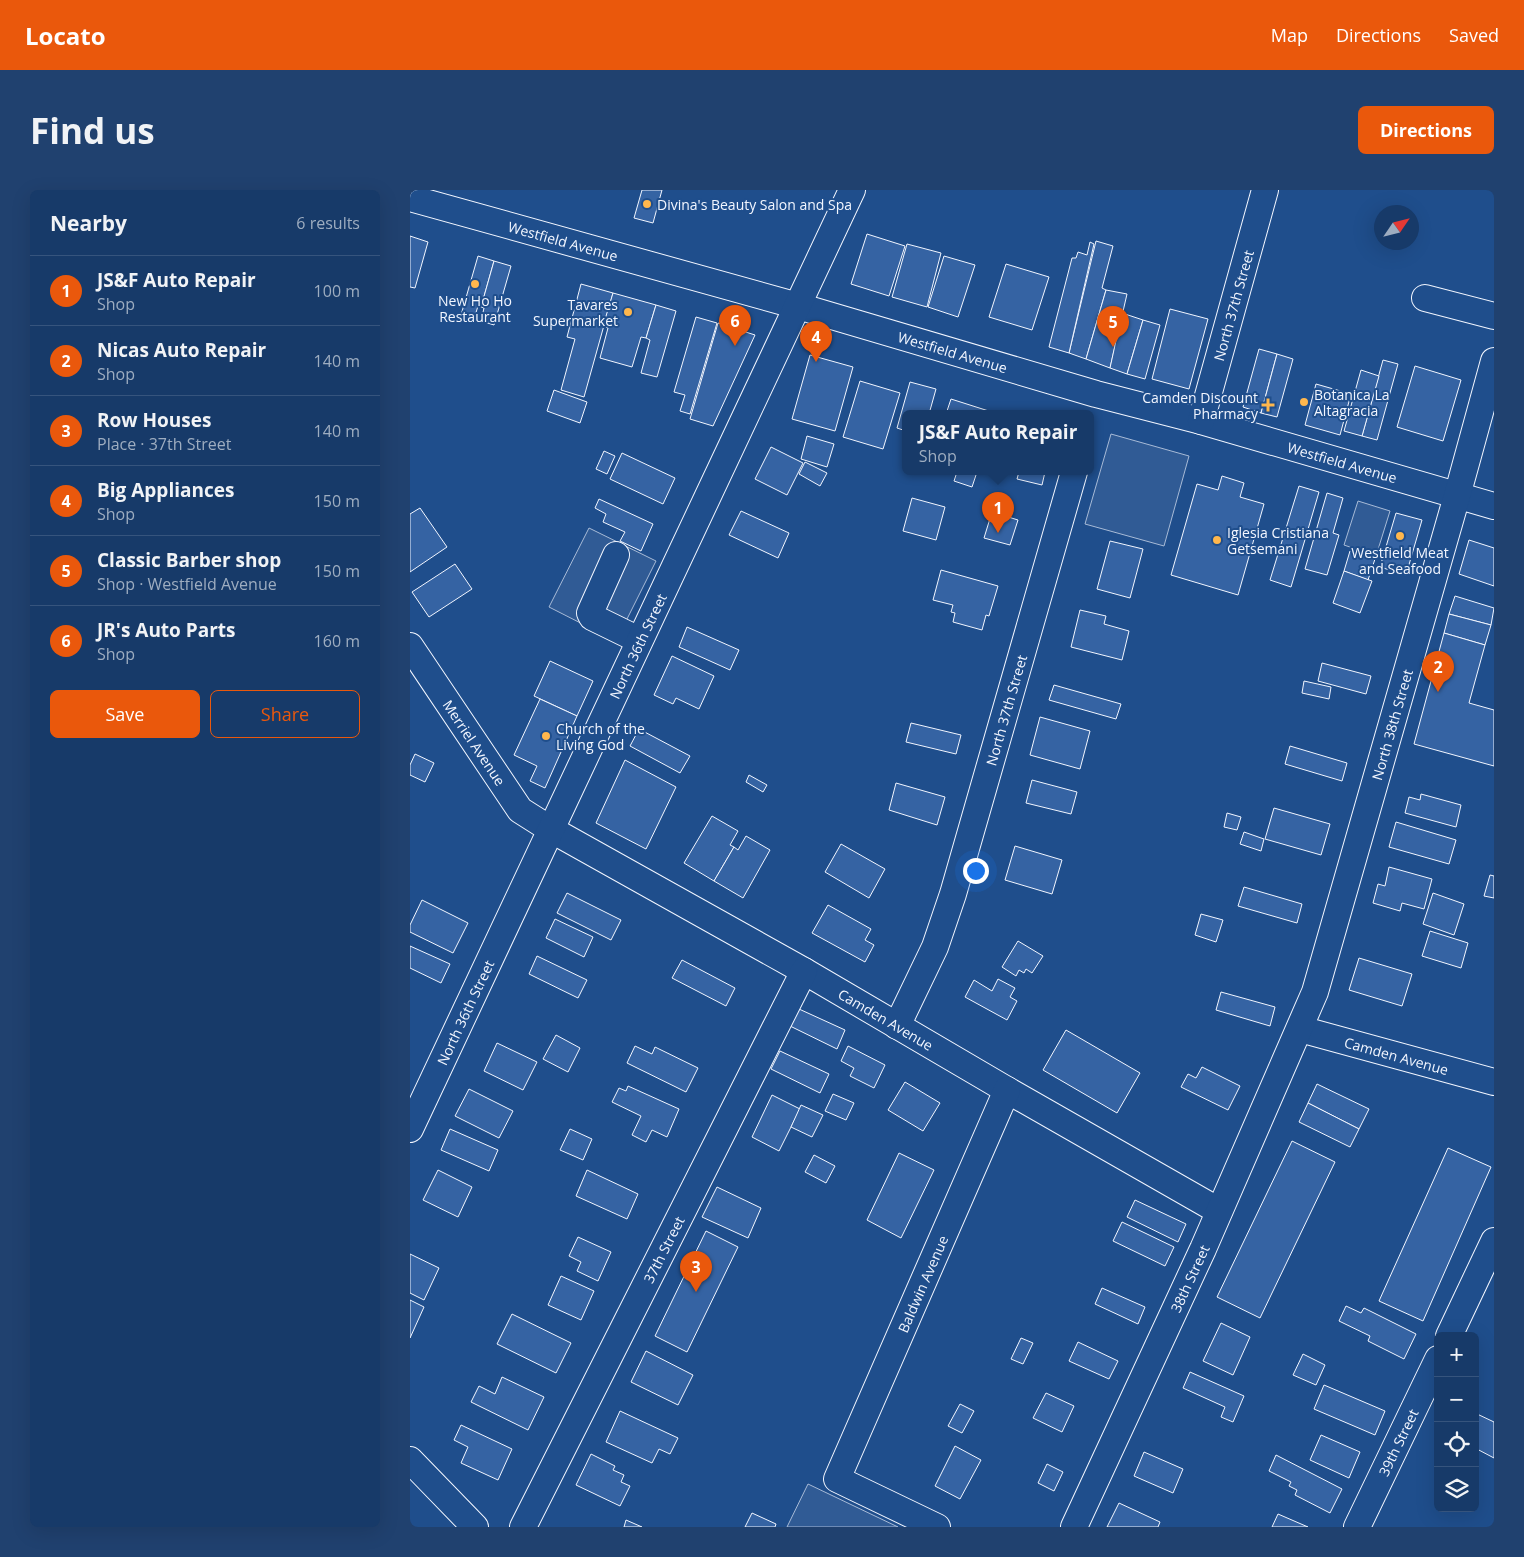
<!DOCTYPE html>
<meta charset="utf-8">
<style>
body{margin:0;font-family:"Open Sans",sans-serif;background:#20416f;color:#f1f3f6}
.controls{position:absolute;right:15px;bottom:15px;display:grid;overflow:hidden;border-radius:8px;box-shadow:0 5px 20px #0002}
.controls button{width:45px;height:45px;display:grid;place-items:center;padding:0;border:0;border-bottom:1px solid #36547d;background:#173a69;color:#f1f3f6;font:25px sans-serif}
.compass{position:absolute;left:964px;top:15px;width:45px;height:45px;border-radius:50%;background:#173a69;box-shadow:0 5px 20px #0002;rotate:55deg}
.you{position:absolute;left:565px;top:680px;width:18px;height:18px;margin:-12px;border:4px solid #fff;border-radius:50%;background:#1a73e8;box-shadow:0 0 0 8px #1a73e833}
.badge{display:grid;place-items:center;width:32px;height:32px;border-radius:50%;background:#ea580c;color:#fff;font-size:16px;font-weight:700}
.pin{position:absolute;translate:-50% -41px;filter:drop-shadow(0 1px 2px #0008)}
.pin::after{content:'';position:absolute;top:26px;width:18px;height:15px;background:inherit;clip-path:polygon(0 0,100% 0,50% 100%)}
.popup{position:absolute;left:492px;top:220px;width:192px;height:65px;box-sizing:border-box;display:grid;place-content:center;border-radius:8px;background:#173a69;filter:drop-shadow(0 1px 4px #0005);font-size:16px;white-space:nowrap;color:#9eadc0}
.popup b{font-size:19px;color:#f1f3f6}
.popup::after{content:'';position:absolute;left:50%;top:100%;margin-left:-10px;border:10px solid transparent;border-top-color:#173a69}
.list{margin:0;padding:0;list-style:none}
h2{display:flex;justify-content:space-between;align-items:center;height:65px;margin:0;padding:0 20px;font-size:21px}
h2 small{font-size:16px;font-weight:400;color:#9eadc0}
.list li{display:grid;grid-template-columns:32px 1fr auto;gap:15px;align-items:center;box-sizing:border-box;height:70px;padding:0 20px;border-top:1px solid #36547d}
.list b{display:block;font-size:19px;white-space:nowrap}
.list p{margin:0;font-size:16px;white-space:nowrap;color:#9eadc0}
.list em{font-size:16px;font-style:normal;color:#9eadc0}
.actions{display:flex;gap:10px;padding:15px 20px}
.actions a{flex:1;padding:11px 0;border:1px solid #ea580c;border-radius:8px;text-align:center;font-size:18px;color:#ea580c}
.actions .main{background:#ea580c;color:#fff}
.icon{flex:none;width:28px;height:28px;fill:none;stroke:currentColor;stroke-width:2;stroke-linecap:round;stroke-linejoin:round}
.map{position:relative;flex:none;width:1084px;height:1337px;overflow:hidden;border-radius:8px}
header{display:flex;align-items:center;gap:30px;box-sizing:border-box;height:70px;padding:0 25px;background:#ea580c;color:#fff}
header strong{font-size:24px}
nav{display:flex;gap:28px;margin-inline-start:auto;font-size:18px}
.intro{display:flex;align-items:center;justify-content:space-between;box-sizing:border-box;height:120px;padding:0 30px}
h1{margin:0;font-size:35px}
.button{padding:12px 22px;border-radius:8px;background:#ea580c;color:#fff;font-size:18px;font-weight:700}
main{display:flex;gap:30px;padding:0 30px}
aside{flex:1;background:#173a69;border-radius:8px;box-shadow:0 5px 20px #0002}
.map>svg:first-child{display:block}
</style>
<header>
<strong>Locato</strong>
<nav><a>Map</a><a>Directions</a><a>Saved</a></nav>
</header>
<div class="intro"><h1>Find us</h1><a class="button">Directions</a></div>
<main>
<aside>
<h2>Nearby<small>6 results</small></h2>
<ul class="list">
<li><span class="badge">1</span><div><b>JS&amp;F Auto Repair</b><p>Shop</p></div><em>100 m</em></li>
<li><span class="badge">2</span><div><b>Nicas Auto Repair</b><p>Shop</p></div><em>140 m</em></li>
<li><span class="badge">3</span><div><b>Row Houses</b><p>Place · 37th Street</p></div><em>140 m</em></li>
<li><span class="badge">4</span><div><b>Big Appliances</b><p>Shop</p></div><em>150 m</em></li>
<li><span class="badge">5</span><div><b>Classic Barber shop</b><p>Shop · Westfield Avenue</p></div><em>150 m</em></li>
<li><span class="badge">6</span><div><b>JR's Auto Parts</b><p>Shop</p></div><em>160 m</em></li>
</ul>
<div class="actions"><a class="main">Save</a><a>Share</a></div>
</aside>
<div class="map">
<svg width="1084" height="1337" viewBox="0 0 1084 1337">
<rect width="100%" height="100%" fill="#1f4e8c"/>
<g fill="#305b95" stroke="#a8bbd7">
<polygon points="701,244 779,266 754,356 675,334"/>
<polygon points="948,311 980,321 966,366 934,355"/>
<polygon points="179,338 246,371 206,451 139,417"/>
<polygon points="398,1294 488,1337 377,1337"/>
</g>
<g fill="#3563a3" stroke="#f2f6ff">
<polygon points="232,0 252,0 243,33 224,28"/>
<polygon points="457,44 495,56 479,106 441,94"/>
<polygon points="0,46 18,52 5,98 0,97"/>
<polygon points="686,51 703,56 692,98 696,100 676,169 659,163"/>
<polygon points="680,52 684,54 659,163 639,157 662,68 666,68 668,62 677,65"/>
<polygon points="497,54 531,63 517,117 482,107"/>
<polygon points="68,66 84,71 71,117 68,116 64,129 51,125"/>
<polygon points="534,66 565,75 548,127 518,117"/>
<polygon points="84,71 101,76 84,135 71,131 74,118 71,117"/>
<polygon points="596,74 639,87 622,140 579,127"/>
<polygon points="171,94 203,103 174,207 151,200 165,149 157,147"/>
<polygon points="696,100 717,104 700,178 676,169"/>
<polygon points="203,103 246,115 236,148 231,147 222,177 190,168 198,138 193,136"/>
<polygon points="246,115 266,121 247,187 231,183 240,150 236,148"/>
<polygon points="760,119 798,129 779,199 742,189"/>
<polygon points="712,123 733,130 717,184 700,178"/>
<polygon points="286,127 307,133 280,224 270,221 275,205 264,202"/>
<polygon points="733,130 750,135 735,189 717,184"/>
<polygon points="308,133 345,145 303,236 280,229"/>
<polygon points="849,159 867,164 851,223 833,217"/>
<polygon points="867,164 883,169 867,227 851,223"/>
<polygon points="400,165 443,177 425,241 382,229"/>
<polygon points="973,170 988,174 967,250 952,246"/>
<polygon points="1005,176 1051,190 1033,251 987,237"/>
<polygon points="951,180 969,186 952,246 934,241"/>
<polygon points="450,191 490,203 473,259 433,247"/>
<polygon points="500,192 526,199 519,224 496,224 496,241 487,238"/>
<polygon points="906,194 941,204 930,245 895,235"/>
<polygon points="144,200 177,212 170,233 137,221"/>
<polygon points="541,209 585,223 584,224 536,224"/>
<polygon points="397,246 424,254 417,277 391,269"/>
<polygon points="361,257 393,273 377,305 345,289"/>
<polygon points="194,261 205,266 197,284 186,279"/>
<polygon points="212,263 265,288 253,314 200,289"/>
<polygon points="395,272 417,283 410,296 389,284"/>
<polygon points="547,282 567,282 562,297 544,291"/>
<polygon points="609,282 635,282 632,295 607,289"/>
<polygon points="812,286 834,293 830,307 854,314 828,405 761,385 787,294 808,300"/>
<polygon points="889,296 909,302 881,397 860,390"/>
<polygon points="917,303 933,308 923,343 929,345 917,385 895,379"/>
<polygon points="502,308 535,317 526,350 493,341"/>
<polygon points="189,309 243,334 231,361 210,351 215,342 193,332 196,324 185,318"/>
<polygon points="10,318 37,357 0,382 0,324"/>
<polygon points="331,321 379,343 368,368 319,345"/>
<polygon points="582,322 608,330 600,355 574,348"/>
<polygon points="986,323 1012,330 996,385 970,377"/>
<polygon points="1059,350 1084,358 1084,396 1049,384"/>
<polygon points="700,351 733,359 720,408 687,399"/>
<polygon points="940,361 965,369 958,390 934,381"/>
<polygon points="45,374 62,399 19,427 2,402"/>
<polygon points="531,380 588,396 579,426 576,425 572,440 543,432 545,423 541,422 543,415 523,410"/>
<polygon points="934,381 962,391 950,423 923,413"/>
<polygon points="1045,406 1084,418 1081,435 1039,424"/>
<polygon points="670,420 696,426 694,434 719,441 712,470 661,457"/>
<polygon points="1039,424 1081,435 1075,455 1034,443"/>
<polygon points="277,437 329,460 320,480 269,457"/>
<polygon points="1034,443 1075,455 1059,513 1084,520 1084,576 1004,554"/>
<polygon points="262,466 304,486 289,519 266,508 263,514 244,505"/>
<polygon points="140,471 183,491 167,526 124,506"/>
<polygon points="912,473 961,486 956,504 908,491"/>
<polygon points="894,491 921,497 919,509 892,503"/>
<polygon points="644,495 711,514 706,529 639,510"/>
<polygon points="130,509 167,526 135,598 120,591 127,576 104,565"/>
<polygon points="630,527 680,541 670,579 620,565"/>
<polygon points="501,533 551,545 546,564 496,552"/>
<polygon points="229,539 280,566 270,583 220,556"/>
<polygon points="880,556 937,573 932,591 875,574"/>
<polygon points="5,564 24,573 15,592 0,585 0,575"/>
<polygon points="215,570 266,597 236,659 186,633"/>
<polygon points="339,585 357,595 353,602 336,592"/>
<polygon points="622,590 667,602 661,624 616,613"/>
<polygon points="486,593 535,607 527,635 479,620"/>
<polygon points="1011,604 1051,615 1046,637 995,623 999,607 1010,610"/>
<polygon points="864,618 920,634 911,665 855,649"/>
<polygon points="817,623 831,627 827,640 814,637"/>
<polygon points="302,626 328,641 320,655 324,657 304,691 274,673"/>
<polygon points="986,632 1046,650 1039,674 979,657"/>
<polygon points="834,642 854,649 851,661 830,654"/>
<polygon points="336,646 360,660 333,708 304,691 324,657 328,660"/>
<polygon points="431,654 475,679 459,708 415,682"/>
<polygon points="605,656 652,670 642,704 595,690"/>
<polygon points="979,677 1022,689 1014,719 992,713 990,721 963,713 968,694 975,696"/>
<polygon points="1080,685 1084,686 1084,708 1074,706"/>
<polygon points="834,697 892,714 887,733 828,716"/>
<polygon points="157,703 211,730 201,750 147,723"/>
<polygon points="1023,703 1054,714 1044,745 1013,734"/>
<polygon points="12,710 58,733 43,763 0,742 0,735"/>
<polygon points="418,715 461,739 455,750 464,755 455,772 402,743"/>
<polygon points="791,724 813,730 806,752 785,745"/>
<polygon points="145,729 183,747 174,767 136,748"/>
<polygon points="1020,741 1058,753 1051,778 1012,766"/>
<polygon points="608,751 633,766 622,783 616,779 614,783 609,780 606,786 592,777"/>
<polygon points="0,756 40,774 31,793 0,778"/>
<polygon points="127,766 177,790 168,808 119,784"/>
<polygon points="949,768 1002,784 992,816 939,800"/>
<polygon points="272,770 325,798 316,816 262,788"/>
<polygon points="588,789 605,798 600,807 607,811 597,830 555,807 564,790 582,801"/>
<polygon points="811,802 865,817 860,836 806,820"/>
<polygon points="389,819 435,840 427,859 380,836"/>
<polygon points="656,840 730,883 707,923 633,880"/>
<polygon points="146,845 170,858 158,882 133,869"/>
<polygon points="87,853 127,872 113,900 74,881"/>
<polygon points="225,856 242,864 245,857 288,878 276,902 217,873"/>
<polygon points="438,856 475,875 464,898 440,886 444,878 431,871"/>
<polygon points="370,861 419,884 410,903 361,879"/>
<polygon points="792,877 830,896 818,920 771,897 778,884 786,888"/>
<polygon points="495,892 530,913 513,941 478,920"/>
<polygon points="907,894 959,919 949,939 898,913"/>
<polygon points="218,896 269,919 257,947 242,940 236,952 222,945 231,926 202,912 209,898 216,901"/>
<polygon points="59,899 103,921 89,948 45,926"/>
<polygon points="423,904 444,913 436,930 415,921"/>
<polygon points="362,905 390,919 369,961 342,947"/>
<polygon points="898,913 949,939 940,957 889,932"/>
<polygon points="391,915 413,925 402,947 381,937"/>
<polygon points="40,939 88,960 79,981 31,960"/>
<polygon points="160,939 182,949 173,970 150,960"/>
<polygon points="882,951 925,972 850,1128 807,1107"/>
<polygon points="1038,958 1081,977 1013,1131 969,1111"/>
<polygon points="489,963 524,980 491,1048 457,1030"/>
<polygon points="404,965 425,976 416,993 395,982"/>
<polygon points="28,980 62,997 48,1027 13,1010"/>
<polygon points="177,980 228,1004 217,1029 166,1006"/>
<polygon points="307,997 351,1018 338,1048 292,1027"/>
<polygon points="725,1010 776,1034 768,1052 717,1027"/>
<polygon points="712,1032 764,1057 755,1076 703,1051"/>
<polygon points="296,1041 328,1057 277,1162 245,1146"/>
<polygon points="168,1047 201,1062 188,1091 167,1081 171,1072 159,1066"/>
<polygon points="0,1064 29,1078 14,1110 0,1103"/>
<polygon points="151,1086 184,1101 171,1130 138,1115"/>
<polygon points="692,1098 735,1117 728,1134 685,1114"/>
<polygon points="0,1110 14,1117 0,1148"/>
<polygon points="936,1116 951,1123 954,1118 1006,1144 994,1169 958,1151 960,1146 929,1131"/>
<polygon points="102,1124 161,1153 146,1183 87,1154"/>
<polygon points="811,1133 840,1147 823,1185 793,1171"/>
<polygon points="611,1148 623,1153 613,1174 601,1169"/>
<polygon points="668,1152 708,1171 699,1189 659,1171"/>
<polygon points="236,1161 283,1185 268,1215 221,1192"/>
<polygon points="893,1164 915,1175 906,1195 883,1185"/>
<polygon points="780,1182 834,1206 823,1232 811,1227 815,1217 773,1198"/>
<polygon points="92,1187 134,1207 118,1240 61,1212 69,1196 85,1204"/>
<polygon points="914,1195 975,1221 965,1245 904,1219"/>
<polygon points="636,1203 664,1216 652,1242 623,1228"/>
<polygon points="550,1214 564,1221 552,1243 538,1236"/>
<polygon points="210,1221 268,1248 260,1264 249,1259 242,1273 196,1252"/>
<polygon points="1065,1223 1084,1232 1084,1268 1065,1258"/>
<polygon points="51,1235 102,1259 88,1290 51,1273 58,1257 44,1250"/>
<polygon points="911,1245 950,1262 939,1288 900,1270"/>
<polygon points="545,1256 571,1270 550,1309 525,1296"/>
<polygon points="734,1262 773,1279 763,1303 724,1286"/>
<polygon points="181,1264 205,1276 203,1280 214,1285 211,1292 220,1296 210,1316 166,1295"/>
<polygon points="866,1265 932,1299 920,1323 885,1305 887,1300 879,1296 881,1292 859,1281"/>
<polygon points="637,1274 653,1282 644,1301 628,1293"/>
<polygon points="709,1313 750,1332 748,1337 697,1337"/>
<polygon points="342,1323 366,1334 365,1337 335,1337"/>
<polygon points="868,1324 898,1337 862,1337"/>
<polygon points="216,1330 232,1337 214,1337"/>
</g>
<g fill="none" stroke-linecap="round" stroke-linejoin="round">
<defs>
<g id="minor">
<path id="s1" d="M0,8L388,116L686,204L791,231L1084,316"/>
<polyline points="1015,108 1084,126"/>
<path id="s2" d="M791,231L855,0"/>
<polyline points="206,365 180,423 182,427 229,450"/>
<path id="s3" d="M0,456L110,620L140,639L394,781L597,900L809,1021"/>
<path id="s4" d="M487,836L525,757L543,704L664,282"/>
<path id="s5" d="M890,839L1084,892"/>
<path id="s6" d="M0,939L442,0"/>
<polyline points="1039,1146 1084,1051"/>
<polyline points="0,1270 65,1337"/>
<path id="s7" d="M113,1337L394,781"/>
<path id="s8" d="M527,1337L427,1289L597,900"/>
<path id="s9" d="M664,1337L793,1059L905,802L1047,306L1084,171"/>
<path id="s10" d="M947,1337L1028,1169"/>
</g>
</defs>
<use href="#minor" stroke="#f2f6ff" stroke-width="28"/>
<use href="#minor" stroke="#1f4e8c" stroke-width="26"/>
</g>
<g fill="#ffb74d" stroke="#1f4e8c" stroke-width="2">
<circle cx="237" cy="14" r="5"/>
<circle cx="65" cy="94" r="5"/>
<circle cx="218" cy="122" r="5"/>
<circle cx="894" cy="212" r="5"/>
<path d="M855.5 207.5h5v5h5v5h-5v5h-5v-5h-5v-5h5z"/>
<circle cx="990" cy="346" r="5"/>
<circle cx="807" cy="350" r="5"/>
<circle cx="136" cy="546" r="5"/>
</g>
<g text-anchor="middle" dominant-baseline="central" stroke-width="4" stroke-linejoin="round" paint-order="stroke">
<g font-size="14" fill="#f2f6ff" stroke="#1f4e8c" text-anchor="start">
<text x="247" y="14">Divina's Beauty Salon and Spa</text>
<text x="65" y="110" text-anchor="middle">New Ho Ho<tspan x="65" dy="16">Restaurant</tspan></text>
<text x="208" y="114" text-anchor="end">Tavares<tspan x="208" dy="16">Supermarket</tspan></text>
<text x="904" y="204">Botanica La<tspan x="904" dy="16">Altagracia</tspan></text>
<text x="848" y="207" text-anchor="end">Camden Discount<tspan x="848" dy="16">Pharmacy</tspan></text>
<text x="817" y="342">Iglesia Cristiana<tspan x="817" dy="16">Getsemani</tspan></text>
<text x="990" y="362" text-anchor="middle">Westfield Meat<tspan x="990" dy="16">and Seafood</tspan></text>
<text x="146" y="538">Church of the<tspan x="146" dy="16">Living God</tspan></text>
</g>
<g font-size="14" fill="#f2f6ff" stroke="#1f4e8c">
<text stroke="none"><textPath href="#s1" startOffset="159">Westfield Avenue</textPath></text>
<text stroke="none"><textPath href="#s2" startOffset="120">North 37th Street</textPath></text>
<text stroke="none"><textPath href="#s1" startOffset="564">Westfield Avenue</textPath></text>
<text stroke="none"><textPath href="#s1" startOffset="969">Westfield Avenue</textPath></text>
<text stroke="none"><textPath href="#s6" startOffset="534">North 36th Street</textPath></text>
<text stroke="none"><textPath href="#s4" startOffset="335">North 37th Street</textPath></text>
<text stroke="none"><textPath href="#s9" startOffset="865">North 38th Street</textPath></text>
<text stroke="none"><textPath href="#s3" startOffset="116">Merriel Avenue</textPath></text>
<text stroke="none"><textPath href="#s6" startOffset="129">North 36th Street</textPath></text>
<text stroke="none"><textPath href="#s3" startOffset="619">Camden Avenue</textPath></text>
<text stroke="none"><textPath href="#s5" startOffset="100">Camden Avenue</textPath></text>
<text stroke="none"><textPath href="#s7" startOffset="311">37th Street</textPath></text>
<text stroke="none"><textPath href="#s9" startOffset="274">38th Street</textPath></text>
<text stroke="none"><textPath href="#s8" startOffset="324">Baldwin Avenue</textPath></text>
<text stroke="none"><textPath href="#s10" startOffset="94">39th Street</textPath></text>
</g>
</g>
</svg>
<div class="controls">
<button>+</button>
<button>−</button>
<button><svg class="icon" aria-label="locate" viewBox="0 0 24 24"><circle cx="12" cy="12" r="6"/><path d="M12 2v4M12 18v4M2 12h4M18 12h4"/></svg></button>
<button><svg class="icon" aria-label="layers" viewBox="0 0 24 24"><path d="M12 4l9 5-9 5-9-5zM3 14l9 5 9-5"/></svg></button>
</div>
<svg class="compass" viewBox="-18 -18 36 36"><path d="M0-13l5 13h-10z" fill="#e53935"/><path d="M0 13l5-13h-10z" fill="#9eadc0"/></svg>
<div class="you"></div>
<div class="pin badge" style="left:588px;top:343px">1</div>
<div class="popup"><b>JS&amp;F Auto Repair</b>Shop</div>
<div class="pin badge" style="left:1028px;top:502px">2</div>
<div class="pin badge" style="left:286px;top:1102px">3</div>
<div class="pin badge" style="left:406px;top:172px">4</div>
<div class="pin badge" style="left:703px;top:157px">5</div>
<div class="pin badge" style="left:325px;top:156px">6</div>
</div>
</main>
